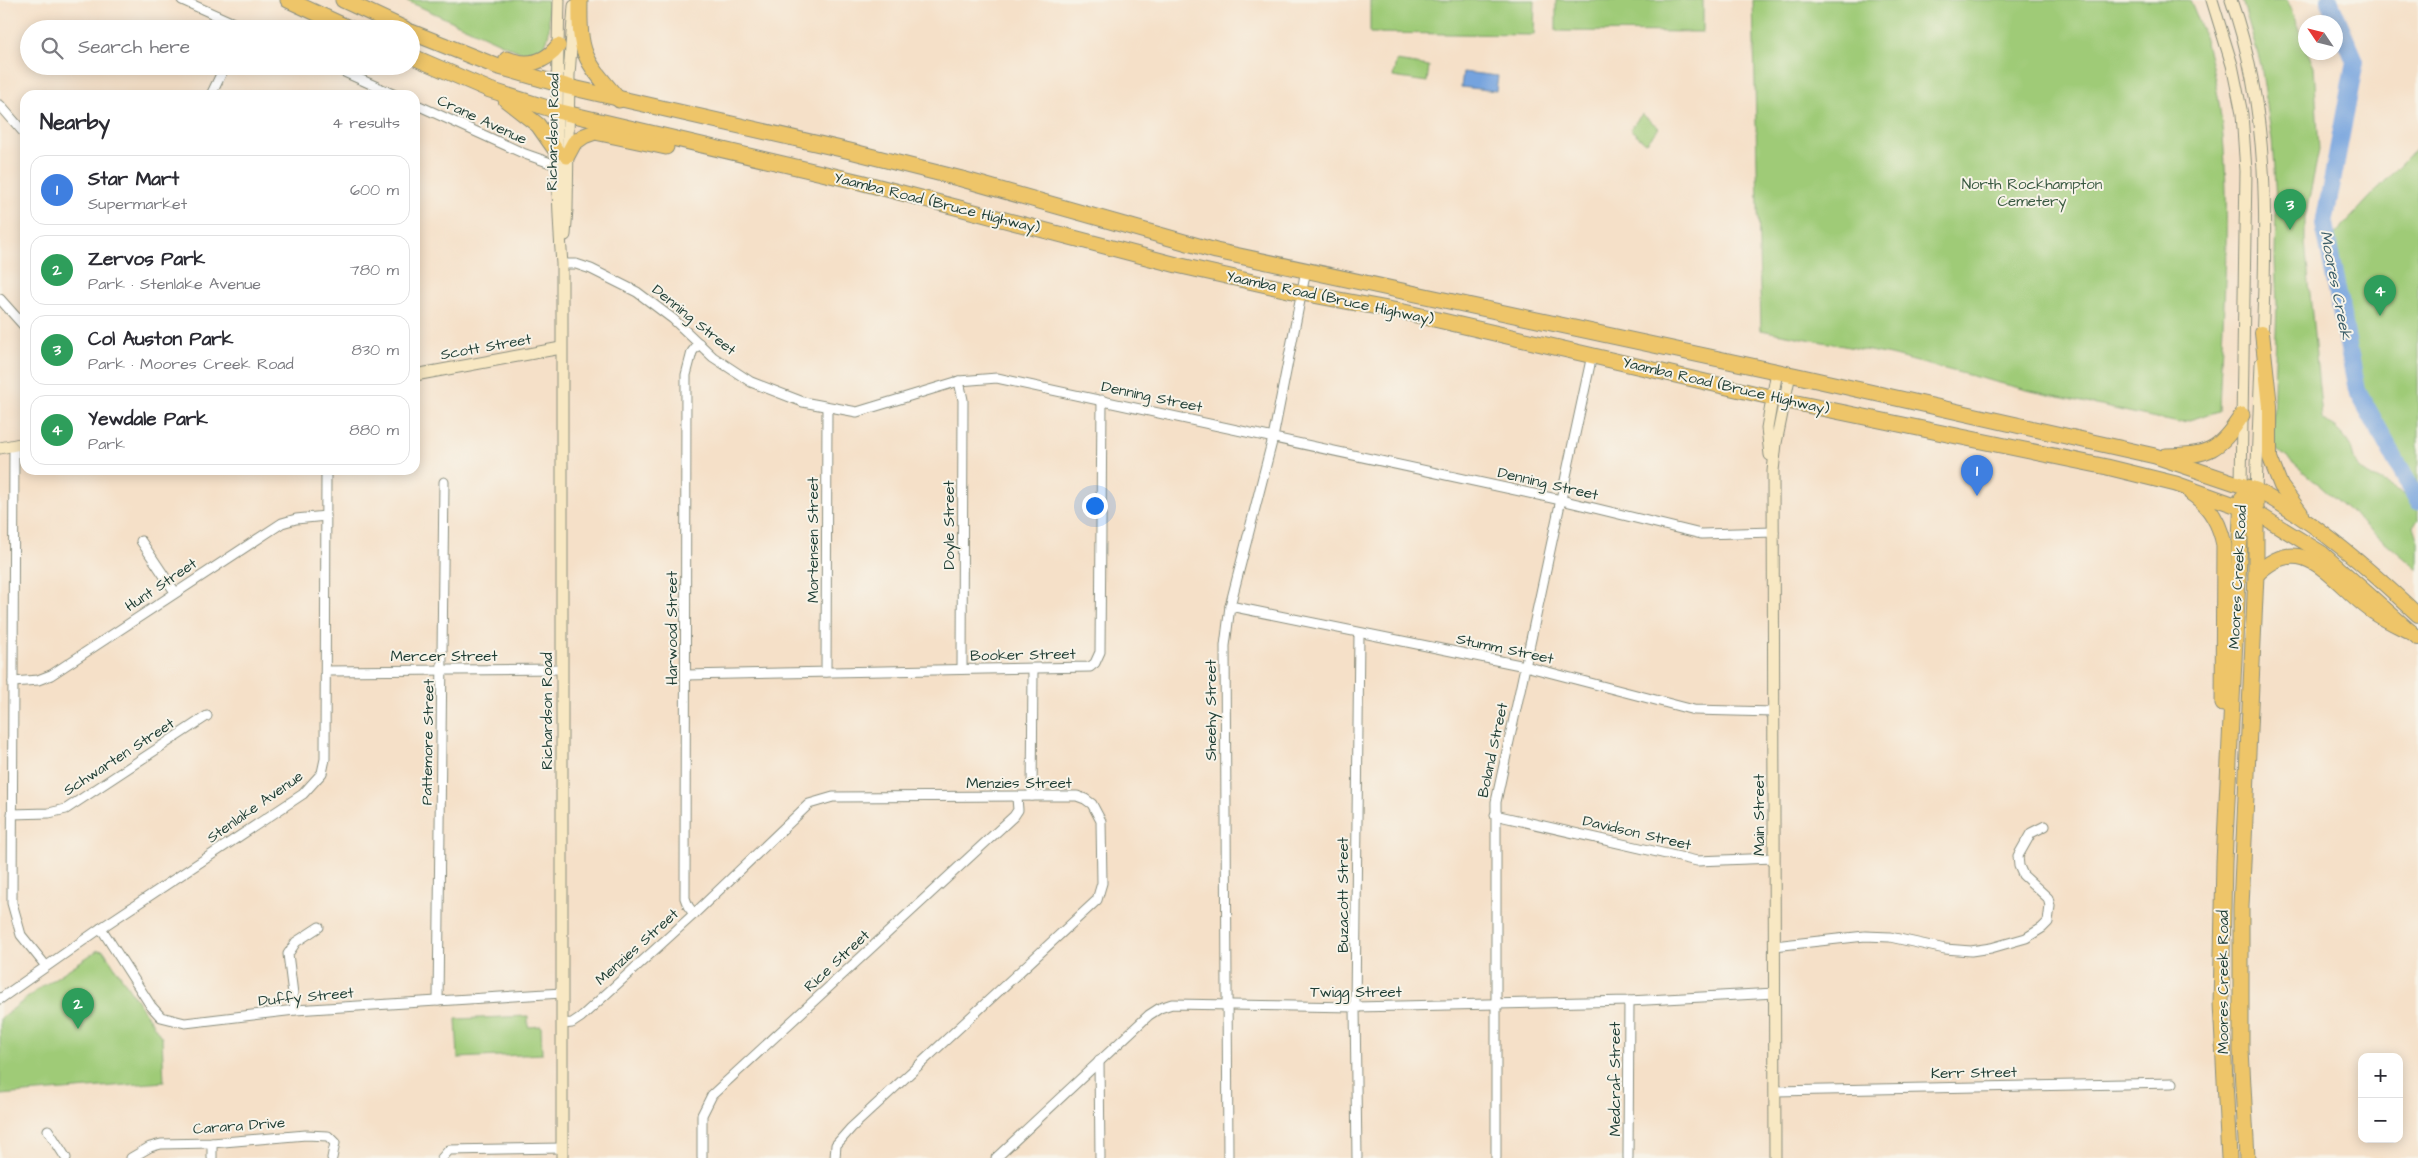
<!DOCTYPE html>
<meta charset="utf-8">
<style>
body{margin:0;font-family:"Architects Daughter",sans-serif;background:#f2f2f3;color:#2b2b33}
.controls{position:absolute;right:15px;bottom:15px;display:grid;overflow:hidden;border-radius:10px;box-shadow:0 2px 12px #0003}
.controls button{width:45px;height:45px;display:grid;place-items:center;padding:0;border:0;border-bottom:1px solid #e1e1e2;background:#fff;color:#2b2b33;font:25px sans-serif}
.compass{position:absolute;left:2298px;top:15px;width:45px;height:45px;border-radius:50%;background:#fff;box-shadow:0 2px 12px #0003;rotate:305deg}
.you{position:absolute;left:1094px;top:505px;width:18px;height:18px;margin:-12px;border:4px solid #fff;border-radius:50%;background:#1a73e8;box-shadow:0 0 0 8px #1a73e833}
.badge{display:grid;place-items:center;width:32px;height:32px;border-radius:50%;background:#1f6fb2;color:#fff;font-size:16px;font-weight:700}
.pin{position:absolute;translate:-50% -41px;filter:drop-shadow(0 1px 2px #0008)}
.pin::after{content:'';position:absolute;top:26px;width:18px;height:15px;background:inherit;clip-path:polygon(0 0,100% 0,50% 100%)}
.list{margin:0;padding:0;list-style:none}
h2{display:flex;justify-content:space-between;align-items:center;height:65px;margin:0;padding:0 20px;font-size:21px}
h2 small{font-size:16px;font-weight:400;color:#7c7c81}
.list li{display:grid;grid-template-columns:32px 1fr auto;gap:15px;align-items:center;box-sizing:border-box;height:70px;margin:0 10px 10px;padding:0 10px;border:1px solid #e1e1e2;border-radius:15px}
.list b{display:block;font-size:19px;white-space:nowrap}
.list p{margin:0;font-size:16px;white-space:nowrap;color:#7c7c81}
.list em{font-size:16px;font-style:normal;color:#7c7c81}
.icon{flex:none;width:28px;height:28px;fill:none;stroke:currentColor;stroke-width:2;stroke-linecap:round;stroke-linejoin:round}
.map{position:relative;flex:none;width:2418px;height:1158px;overflow:hidden}
.search{position:absolute;background:#fff;box-shadow:0 2px 12px #0003;left:20px;top:20px;width:400px;height:55px;display:flex;align-items:center;gap:12px;box-sizing:border-box;padding:0 18px;border-radius:28px;color:#7c7c81;font-size:19px}
.panel{position:absolute;background:#fff;box-shadow:0 2px 12px #0003;left:20px;top:90px;width:400px;height:385px;border-radius:15px}
.map>svg:first-child{display:block}
</style>
<div class="map">
<svg width="2418" height="1158" viewBox="0 0 2418 1158">
<rect width="100%" height="100%" fill="#f7f3e8"/>
<filter id="ink" filterUnits="userSpaceOnUse"><feTurbulence type="fractalNoise" baseFrequency=".02" numOctaves="2"/><feDisplacementMap in="SourceGraphic" scale="10" xChannelSelector="R" yChannelSelector="G"/><feConvolveMatrix kernelMatrix="1 2 1 2 8 2 1 2 1" color-interpolation-filters="sRGB"/></filter>
<filter id="wash" filterUnits="userSpaceOnUse"><feTurbulence type="fractalNoise" baseFrequency=".0096" numOctaves="4" result="noise"/><feDisplacementMap in="SourceGraphic" scale="20" xChannelSelector="R" yChannelSelector="G"/><feGaussianBlur stdDeviation="1.12" result="paint"/><feColorMatrix in="noise" values="0 0 0 0 0 0 0 0 0 0 0 0 0 0 0 0 0 1.4 0 .05"/><feComposite in="paint" operator="in"/></filter>
<g filter="url(#wash)">
<rect width="100%" height="100%" fill="#f5e0c8"/>
<g fill="#9fcb77" stroke="#5f8456">
<path d="M405,0H548C548,25 556,46 529,56Z"/>
<polygon points="1370,0 1535,0 1534,35 1370,33"/>
<polygon points="1556,0 1703,0 1703,32 1556,31"/>
<path d="M1753,0H2190C2244,118 2223,283 2219,411L2179,423L2031,391L1890,355L1761,330Z"/>
<path d="M2242,0H2287L2305,45L2306,52L2308,53L2314,66L2319,150L2305,218V242L2322,418C2332,426 2344,434 2350,446C2354,455 2353,463 2361,470C2379,483 2401,489 2418,505V520L2413,526L2418,542V570L2272,445L2277,304L2275,260L2276,200L2272,140L2261,65Z"/>
<polygon points="1396,61 1429,66 1427,82 1393,77"/>
<polygon points="1642,114 1659,128 1646,143 1630,129"/>
<polygon points="2418,146 2418,501 2357,390 2327,243"/>
<polygon points="98,950 104,951 162,1038 164,1082 0,1095 0,1019 40,988"/>
<polygon points="528,1016 528,1027 541,1026 542,1054 458,1058 456,1019"/>
</g>
<polygon fill="#75a3de" stroke="#4a7089" points="1463,72 1498,76 1496,91 1461,87"/>
<g fill="none" stroke-linecap="round" stroke-linejoin="round">
<polyline stroke="#75a3de" stroke-width="18" points="2329,0 2355,61 2324,224 2357,390 2418,501"/>
</g>
</g>
<g filter="url(#ink)">
<g fill="none" stroke-linecap="round" stroke-linejoin="round">
<defs>
<g id="street">
<polyline points="182,0 247,29"/>
<polyline points="331,66 395,95"/>
<polyline points="211,95 225,66"/>
<polyline points="415,104 525,154 562,167"/>
<polyline points="0,105 25,134"/>
<polyline points="562,264 576,264 591,269 637,292 673,319 713,357 751,382 803,402 857,412 959,381 997,378 1561,500 1701,534 1774,532"/>
<polyline points="0,299 25,327"/>
<polyline points="959,381 963,400 962,669"/>
<polyline points="14,445 12,903 21,935 46,966"/>
<polyline points="141,541 175,592"/>
<polyline points="1230,606 1525,666 1694,710 1774,712"/>
<polyline points="326,671 562,669"/>
<polyline points="826,672 827,408"/>
<polyline points="686,675 1090,667 1095,663 1100,652 1102,400"/>
<polyline points="13,682 38,680 51,675 282,523 296,519 326,516"/>
<polyline points="1032,796 1033,669"/>
<polyline points="12,814 49,813 66,809 207,716"/>
<polyline points="1495,815 1697,861 1774,858"/>
<polyline points="694,914 688,906 685,898 686,375 692,352 699,343"/>
<polyline points="101,928 151,1006 161,1017 185,1023 295,1010 562,993"/>
<polyline points="1774,946 1865,936 1890,937 1945,949 1971,951 1991,948 2026,938 2042,928 2048,922 2050,906 2048,898 2023,875 2019,866 2018,856 2031,833 2045,826"/>
<polyline points="0,999 101,928 303,794 322,773 325,759 326,470"/>
<polyline points="438,1001 444,482"/>
<polyline points="295,1010 288,954 296,942 319,927"/>
<polyline points="562,1024 572,1023 581,1017 694,914 809,804 833,797 1039,796 1077,796 1085,799 1092,804 1101,821 1102,883 1097,900 851,1128 836,1145 835,1158"/>
<polyline points="1099,1061 1100,1158"/>
<polyline points="1775,1091 2173,1083"/>
<polyline points="48,1130 66,1158"/>
<polyline points="212,1143 212,1158"/>
<polyline points="131,1158 150,1147 161,1144 212,1143 306,1135 328,1136 335,1143 332,1158"/>
<polyline points="442,1158 449,1150 562,1148"/>
<polyline points="702,1158 702,1115 712,1095 1014,816 1018,810 1017,798"/>
<polyline points="996,1158 1149,1015 1160,1008 1172,1004 1355,1007 1629,1001 1775,993"/>
<polyline points="1228,1158 1225,646 1230,606 1273,438 1306,270"/>
<polyline points="1357,1158 1355,1007 1359,633"/>
<polyline points="1496,1158 1496,802 1592,355"/>
<polyline points="1628,1158 1629,1001"/>
</g>
<g id="secondary">
<path d="M559,0C557,88 555,176 562,264V1158"/>
<polyline points="2212,0 2232,65 2242,114 2246,171 2241,484"/>
<path d="M2231,0C2270,109 2267,228 2262,342"/>
<polyline points="565,235 567,209 569,75 574,6"/>
<polyline points="415,375 561,348"/>
<polyline points="0,448 25,443"/>
<polyline points="1770,455 1767,428 1777,371"/>
<polyline points="2256,490 2261,363"/>
<polyline points="1775,1158 1773,471 1776,443 1790,374"/>
</g>
<g id="primary">
<polyline points="2262,333 2270,406 2270,458 2281,486 2301,513"/>
<path d="M2256,490C2317,523 2368,568 2418,615"/>
<polyline points="2257,513 2322,553 2418,638"/>
</g>
<g id="highway">
<polyline points="288,0 351,29"/>
<polyline points="343,0 405,29"/>
<path d="M580,0C579,55 584,59 619,100"/>
<polyline points="411,32 496,66 569,87 850,151 962,179 1216,251 1798,376 2155,456 2256,490 2256,575 2241,907 2241,1050 2247,1158"/>
<polyline points="411,56 490,90 557,111 860,182 1177,265 1302,293 1404,312 1792,402 2107,467 2176,484 2257,513"/>
<path d="M507,59C527,67 545,63 558,46"/>
<polyline points="506,100 538,125 557,152"/>
<polyline points="567,156 574,143 584,136 595,132 666,147"/>
<path d="M2166,456C2209,455 2219,451 2242,415"/>
<path d="M2191,493C2209,505 2220,524 2224,545L2223,704"/>
<path d="M2256,575C2305,525 2335,587 2374,612C2385,620 2399,626 2411,632"/>
<polyline points="2229,1158 2221,1003 2224,862 2242,498"/>
</g>
</defs>
<use href="#street" stroke="#8a8e7e" stroke-width="11"/>
<use href="#secondary" stroke="#8a8e7e" stroke-width="13"/>
<use href="#primary" stroke="#8a8e7e" stroke-width="16"/>
<use href="#highway" stroke="#8a8e7e" stroke-width="17"/>
<use href="#street" stroke="#fff" stroke-width="9"/>
<use href="#secondary" stroke="#f8e8c3" stroke-width="11"/>
<use href="#primary" stroke="#eec569" stroke-width="14"/>
<use href="#highway" stroke="#eec569" stroke-width="15"/>
</g>
</g>
<g text-anchor="middle" dominant-baseline="central" stroke-width="4" stroke-linejoin="round" paint-order="stroke">
<g font-size="15" fill="#1f3d34" stroke="#f7f3e8">
<text transform="translate(482 120) rotate(25)">Crane Avenue</text>
<text transform="translate(553 132) rotate(-89)">Richardson Road</text>
<text transform="translate(937 203) rotate(14)">Yaamba Road (Bruce Highway)</text>
<text transform="translate(1330 298) rotate(12)">Yaamba Road (Bruce Highway)</text>
<text transform="translate(694 320) rotate(39)">Denning Street</text>
<text transform="translate(486 347) rotate(-10)">Scott Street</text>
<text transform="translate(1726 386) rotate(13)">Yaamba Road (Bruce Highway)</text>
<text transform="translate(1152 397) rotate(12)">Denning Street</text>
<text transform="translate(1548 484) rotate(13)">Denning Street</text>
<text transform="translate(949 525) rotate(-90)">Doyle Street</text>
<text transform="translate(813 540) rotate(-90)">Mortensen Street</text>
<text transform="translate(2238 577) rotate(-87)">Moores Creek Road</text>
<text transform="translate(161 585) rotate(-34)">Hunt Street</text>
<text transform="translate(672 628) rotate(-90)">Harwood Street</text>
<text transform="translate(1505 649) rotate(12)">Stumm Street</text>
<text transform="translate(1023 655) rotate(-1)">Booker Street</text>
<text x="444" y="656">Mercer Street</text>
<text transform="translate(1211 710) rotate(-90)">Sheehy Street</text>
<text transform="translate(547 711) rotate(-90)">Richardson Road</text>
<text transform="translate(428 742) rotate(-89)">Pattemore Street</text>
<text transform="translate(1493 750) rotate(-78)">Boland Street</text>
<text transform="translate(119 757) rotate(-33)">Schwarten Street</text>
<text x="1019" y="783">Menzies Street</text>
<text transform="translate(255 807) rotate(-35)">Stenlake Avenue</text>
<text transform="translate(1759 815) rotate(-90)">Main Street</text>
<text transform="translate(1637 833) rotate(13)">Davidson Street</text>
<text transform="translate(1343 895) rotate(-90)">Buzacott Street</text>
<text transform="translate(637 947) rotate(-42)">Menzies Street</text>
<text transform="translate(837 961) rotate(-43)">Rice Street</text>
<text transform="translate(2223 982) rotate(-90)">Moores Creek Road</text>
<text x="1356" y="992">Twigg Street</text>
<text transform="translate(306 997) rotate(-5)">Duffy Street</text>
<text transform="translate(1974 1073) rotate(-1)">Kerr Street</text>
<text transform="translate(1615 1079) rotate(-90)">Medcraf Street</text>
<text transform="translate(239 1126) rotate(-4)">Carara Drive</text>
</g>
<g font-size="15" fill="#395941" stroke="#f7f3e8">
<text x="2032" y="184">North Rockhampton<tspan x="2032" dy="17">Cemetery</tspan></text>
</g>
<g font-size="16" font-style="italic" fill="#395c67" stroke="#f7f3e8">
<text transform="translate(2336 285) rotate(79)">Moores Creek</text>
</g>
</g>
</svg>
<div class="controls">
<button>+</button>
<button>−</button>
</div>
<svg class="compass" viewBox="-18 -18 36 36"><path d="M0-13l5 13h-10z" fill="#e53935"/><path d="M0 13l5-13h-10z" fill="#7c7c81"/></svg>
<div class="you"></div>
<div class="pin badge" style="left:1977px;top:496px;background:#3f7fe0">1</div>
<div class="pin badge" style="left:78px;top:1029px;background:#2e9e5b">2</div>
<div class="pin badge" style="left:2290px;top:230px;background:#2e9e5b">3</div>
<div class="pin badge" style="left:2380px;top:316px;background:#2e9e5b">4</div>
<div class="search"><svg class="icon" aria-label="search" viewBox="0 0 24 24"><circle cx="10" cy="10" r="6"/><path d="M15 15l6 6"/></svg>Search here</div>
<section class="panel">
<h2>Nearby<small>4 results</small></h2>
<ul class="list">
<li><span class="badge" style="background:#3f7fe0">1</span><div><b>Star Mart</b><p>Supermarket</p></div><em>600 m</em></li>
<li><span class="badge" style="background:#2e9e5b">2</span><div><b>Zervos Park</b><p>Park · Stenlake Avenue</p></div><em>780 m</em></li>
<li><span class="badge" style="background:#2e9e5b">3</span><div><b>Col Auston Park</b><p>Park · Moores Creek Road</p></div><em>830 m</em></li>
<li><span class="badge" style="background:#2e9e5b">4</span><div><b>Yewdale Park</b><p>Park</p></div><em>880 m</em></li>
</ul>
</section>
</div>
